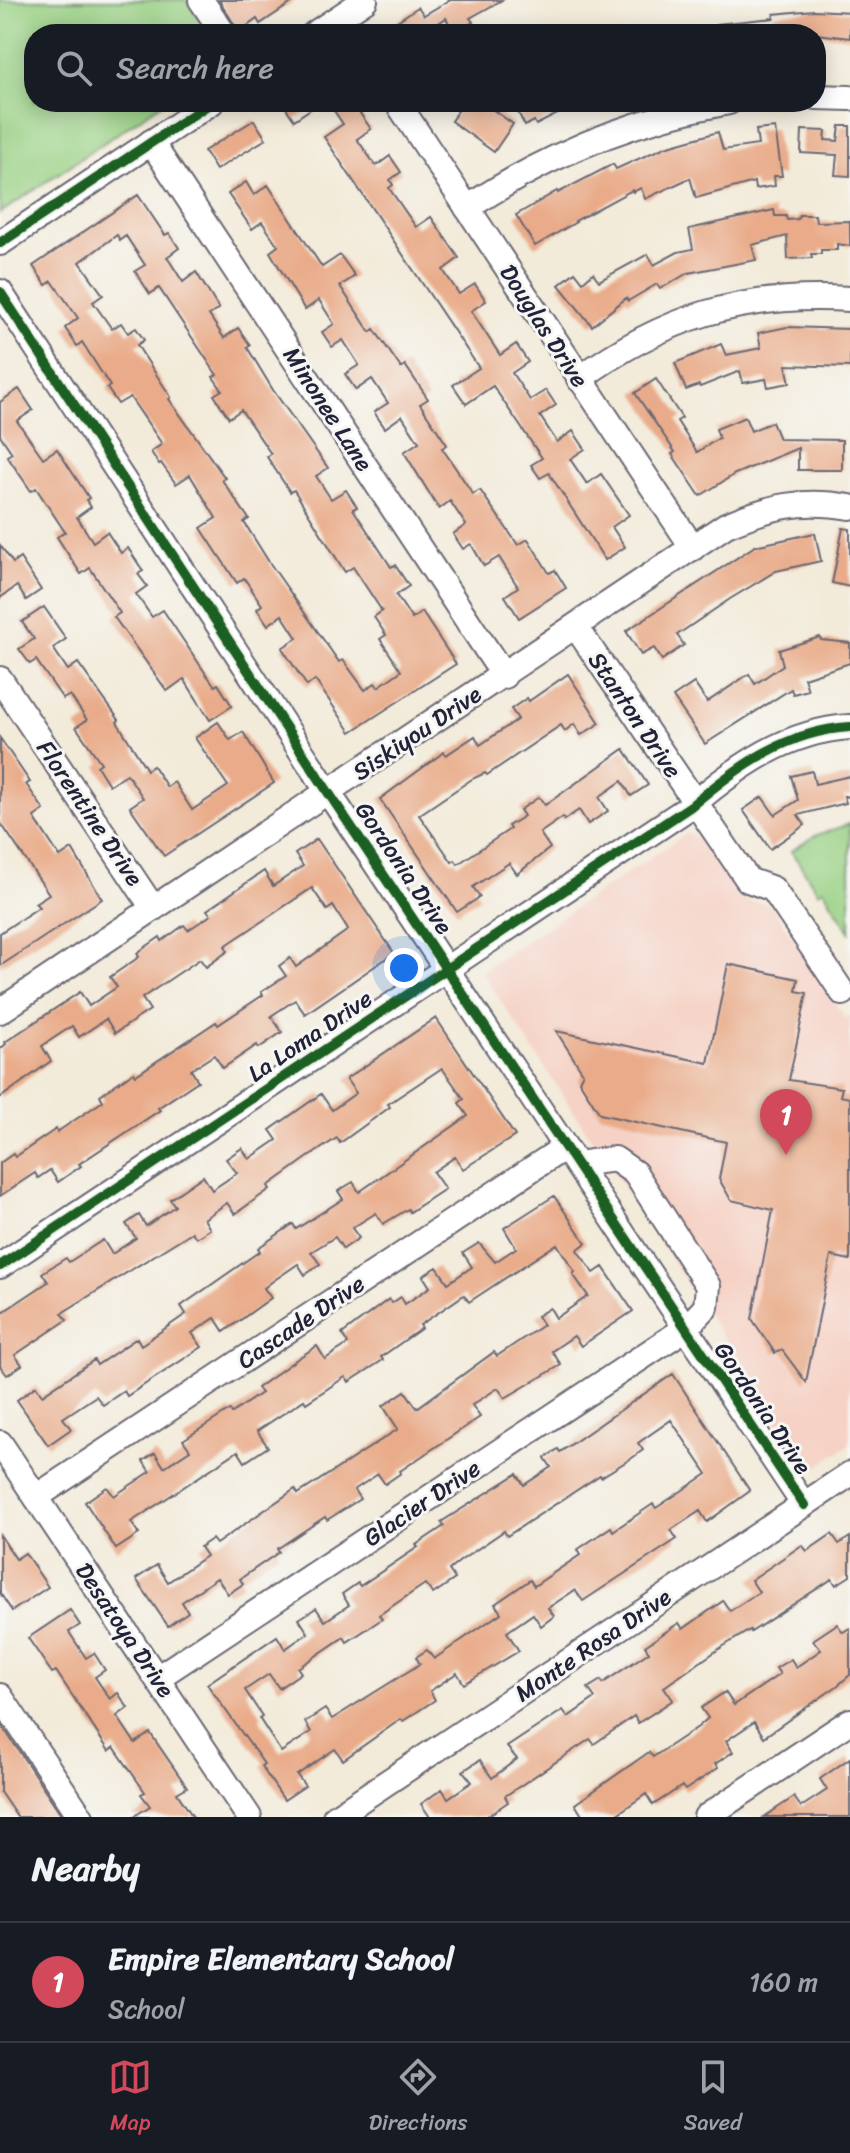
<!DOCTYPE html>
<style>
body{margin:0;font-family:Sriracha,sans-serif;background:#242831;color:#f1f3f6}
.you{position:absolute;left:404px;top:968px;width:28px;height:28px;margin:-20px;border:6px solid #fff;border-radius:50%;background:#1a73e8;box-shadow:0 0 0 12px #1a73e833}
.badge{display:grid;place-items:center;width:52px;height:52px;border-radius:50%;background:#d1495b;color:#fff;font-size:26px;font-weight:700}
.pin{position:absolute;translate:-50% -66px;filter:drop-shadow(0 2px 4px #0008)}
.pin::after{content:'';position:absolute;top:42px;width:28px;height:24px;background:inherit;clip-path:polygon(0 0,100% 0,50% 100%)}
.list{margin:0;padding:0;list-style:none}
h2{display:flex;justify-content:space-between;align-items:center;height:104px;margin:0;padding:0 32px;font-size:34px}
h2 small{font-size:26px;font-weight:400;color:#9ea1a6}
.list li{display:grid;grid-template-columns:52px 1fr auto;gap:24px;align-items:center;box-sizing:border-box;height:120px;padding:0 32px;border-top:2px solid #363941}
.list b{display:block;font-size:30px;white-space:nowrap}
.list p{margin:0;font-size:26px;white-space:nowrap;color:#9ea1a6}
.list em{font-size:26px;font-style:normal;color:#9ea1a6}
.icon{flex:none;width:44px;height:44px;fill:none;stroke:currentColor;stroke-width:2;stroke-linecap:round;stroke-linejoin:round}
.map{position:relative;flex:none;width:850px;height:1817px;overflow:hidden}
.search{position:absolute;background:#171b24;box-shadow:0 4px 20px #0003;left:24px;right:24px;top:24px;height:88px;display:flex;align-items:center;gap:20px;box-sizing:border-box;padding:0 28px;border-radius:32px;color:#9ea1a6;font-size:30px}
.sheet{height:224px;background:#171b24}
nav{display:flex;justify-content:space-around;align-items:center;box-sizing:border-box;height:112px;border-top:2px solid #363941;background:#171b24;font-size:22px;color:#9ea1a6}
nav a{display:grid;justify-items:center;gap:4px}
nav .on{color:#d1495b}
.map>svg:first-child{display:block}
</style>
<div class="map">
<svg width="850" height="1817" viewBox="0 0 850 1817">
<rect width="100%" height="100%" fill="#f6f6f2"/>
<filter id="ink" filterUnits="userSpaceOnUse"><feTurbulence type="fractalNoise" baseFrequency=".0125" numOctaves="2"/><feDisplacementMap in="SourceGraphic" scale="16" xChannelSelector="R" yChannelSelector="G"/><feConvolveMatrix kernelMatrix="1 2 1 2 8 2 1 2 1" color-interpolation-filters="sRGB"/></filter>
<filter id="wash" filterUnits="userSpaceOnUse"><feTurbulence type="fractalNoise" baseFrequency=".006" numOctaves="4" result="noise"/><feDisplacementMap in="SourceGraphic" scale="32" xChannelSelector="R" yChannelSelector="G"/><feGaussianBlur stdDeviation="1.8" result="paint"/><feColorMatrix in="noise" values="0 0 0 0 0 0 0 0 0 0 0 0 0 0 0 0 0 1.4 0 .05"/><feComposite in="paint" operator="in"/></filter>
<g filter="url(#wash)">
<rect width="100%" height="100%" fill="#f3ebda"/>
<polygon fill="#f6d1c5" points="687,833 706,842 748,901 771,904 845,1018 850,1016 850,1444 811,1471 481,971"/>
<g fill="#98d083" stroke="#5d795f" stroke-width="2">
<polygon points="0,0 186,0 209,34 34,34 34,102 164,102 0,213"/>
<polygon points="850,824 850,932 823,889 818,892 791,851 817,835"/>
</g>
<g id="blocks">
<g fill="#e9ab89" fill-rule="evenodd">
<polygon points="219,0 296,0 260,24 257,19 239,32"/>
<polygon points="450,0 502,0 470,18 473,22 454,33 446,18 423,34 378,34 418,7 424,15"/>
<polygon points="814,10 850,12 850,38 816,34 718,34 717,24 774,18 774,14"/>
<polygon points="282,102 321,102 294,120"/>
<polygon points="328,102 352,102 371,129 357,139 376,166 390,156 401,172 390,180 393,185 389,188 416,227 431,217 459,258 443,270 459,294 475,284 486,301 471,311 500,355 516,344 528,362 512,373 530,400 546,390 556,405 540,416 557,442 573,431 585,449 570,459 587,484 601,474 629,515 612,527 625,547 605,560 549,473 540,478 531,465 542,458 493,386 466,404 453,385 479,368 324,137 343,124"/>
<polygon points="464,102 482,102 513,124 494,152 451,121"/>
<polygon points="513,102 581,102 536,125 534,121 525,126"/>
<polygon points="254,120 266,139 216,170 204,151"/>
<polygon points="840,126 850,126 850,176 835,175 837,155 801,153 802,130 826,131 825,140 838,141"/>
<polygon points="775,128 782,176 774,176 775,186 755,189 754,182 696,198 690,178 645,199 641,188 633,192 632,190 575,221 576,222 535,246 516,215 557,191 558,193 613,164 616,169 665,147 718,132 723,150 758,145 756,130"/>
<polygon points="246,182 254,195 268,185 322,267 340,255 355,276 340,286 370,332 374,329 401,368 405,365 428,399 420,404 447,445 442,448 473,494 480,490 518,545 528,539 549,573 555,570 566,588 519,618 505,596 518,587 499,557 484,566 471,544 463,549 453,534 466,525 450,501 439,509 404,452 419,442 402,416 385,428 374,412 388,403 372,379 356,390 345,374 359,365 343,340 332,347 322,332 334,324 319,300 305,310 270,252 278,246 262,222 252,229 228,194"/>
<path d="M138,195L165,235L169,233L179,248L167,257L183,282L196,272L219,309L209,315L224,338L238,328L250,345L247,347L273,390L328,468L316,476L331,499L346,490L357,507L353,509L391,567L395,565L409,586L396,595L412,619L422,612L456,664L351,732L315,680L307,686L282,648L297,638L282,615L268,625L257,609L262,605L244,578L237,583L201,528L216,518L190,475L176,484L161,463L159,464L151,452L162,444L130,397L118,404L107,388L110,386L82,342L77,346L65,328L78,318L52,281L46,285L33,266ZM117,235L120,240L126,236L145,265L135,271L150,294L159,288L217,375L213,377L222,390L214,395L229,418L241,410L271,454L267,457L290,492L294,490L345,572L353,567L382,611L374,617L386,635L380,639L401,671L378,687L375,683L365,690L343,660L339,662L269,562L244,522L249,519L222,480L225,478L169,399L171,397L137,345L144,340L136,328L128,333L121,323L112,329L93,302L103,295L80,262Z"/>
<polygon points="774,210 775,216 786,216 787,220 798,219 799,215 815,215 816,222 850,221 850,246 837,244 837,250 821,250 821,254 811,254 812,258 788,259 787,236 752,245 756,260 688,273 660,289 657,284 628,301 626,298 592,326 559,285 575,272 583,282 593,273 599,281 648,254 654,265 678,252 693,249 689,229"/>
<polygon points="787,327 850,329 850,367 786,365 790,383 768,387 766,379 743,383 740,371 700,387 699,385 686,390 675,363 721,344 726,355 761,348 758,333"/>
<polygon points="656,379 682,418 677,421 697,452 719,438 716,429 745,417 751,431 772,422 779,439 842,440 842,470 798,470 798,448 735,474 700,496 672,454 675,452 635,393"/>
<polygon points="19,389 33,410 17,421 43,458 57,449 89,498 86,500 91,507 77,517 93,542 107,532 121,553 128,548 143,571 138,574 147,586 136,594 152,617 163,610 206,674 215,686 218,684 232,706 210,720 184,679 167,691 114,617 120,613 90,568 81,574 57,537 65,532 36,488 31,491 7,456 12,453 0,435 0,402"/>
<polygon points="843,528 850,529 850,587 832,583"/>
<polygon points="815,533 821,561 776,571 730,599 677,635 684,645 662,660 654,648 641,655 626,631 755,546"/>
<polygon points="0,545 13,563 20,558 41,590 26,600 17,586 0,598"/>
<polygon points="44,607 66,639 53,648 68,670 78,663 119,720 117,722 147,770 153,766 167,787 174,782 192,810 228,786 195,738 218,722 230,740 243,732 274,783 164,856 130,807 143,798 127,774 109,785 97,766 101,763 76,727 87,720 70,695 63,699 36,660 30,664 19,649 34,639 22,622"/>
<polygon points="820,637 821,640 850,643 850,663 804,678 808,690 793,694 791,689 705,744 673,697 694,683 707,702 749,674 755,684 783,665 779,650"/>
<polygon points="568,674 600,723 581,735 574,724 565,731 561,725 487,775 485,773 472,779 419,815 443,849 452,862 455,860 458,864 510,829 508,826 524,816 520,810 539,797 545,805 624,749 648,785 631,796 622,781 599,797 608,811 588,824 579,810 564,820 563,817 540,833 550,848 517,874 509,863 473,887 480,897 457,912 380,799 444,752 446,755 475,736 480,745 518,719 511,709 527,698 529,701"/>
<polygon points="0,738 30,782 26,784 44,810 34,817 60,857 72,849 102,899 0,966 0,933 39,907 35,903 49,894 0,822"/>
<polygon points="812,771 815,784 850,776 850,797 844,796 846,803 798,815 805,825 770,849 743,810 762,797 775,815 798,800 791,776"/>
<polygon points="317,839 394,953 305,1014 295,1000 271,1016 282,1032 259,1048 257,1045 223,1068 214,1055 191,1070 198,1081 158,1108 160,1110 79,1164 81,1166 58,1182 50,1170 38,1178 35,1173 0,1196 0,1163 13,1154 15,1157 56,1129 57,1132 103,1101 100,1095 134,1072 136,1075 216,1022 218,1025 263,995 261,992 286,976 279,966 290,958 296,967 348,930 333,906 327,910 312,888 225,946 228,951 206,967 200,959 142,998 150,1010 115,1033 106,1019 79,1037 72,1026 42,1046 51,1061 0,1098 0,1049 6,1044 5,1042 80,992 89,1006 117,987 110,977 139,957 137,953 160,937 162,941 184,925 188,930 211,915 207,910 264,871 273,886 303,866 295,854"/>
<polygon points="728,964 798,979 796,991 807,993 789,1080 842,1088 840,1096 850,1098 850,1260 831,1256 806,1382 782,1350 775,1353 752,1319 773,1210 731,1200 719,1179 726,1142 600,1114 579,1081 583,1073 556,1031 708,1063"/>
<polygon points="436,1018 515,1136 463,1169 455,1157 433,1172 445,1189 410,1212 408,1209 383,1224 376,1213 352,1228 359,1238 343,1249 335,1237 311,1252 320,1264 305,1275 298,1264 273,1281 264,1288 271,1298 224,1332 215,1318 192,1333 202,1347 127,1396 124,1391 103,1405 96,1396 63,1418 71,1429 48,1445 17,1400 36,1386 42,1395 94,1360 97,1365 137,1338 141,1345 186,1314 181,1306 260,1251 258,1248 293,1224 296,1229 343,1199 338,1191 353,1182 359,1192 468,1116 459,1103 464,1099 442,1068 388,1104 390,1107 340,1143 337,1138 307,1158 268,1186 270,1189 235,1214 227,1203 204,1219 210,1229 196,1238 192,1232 62,1313 67,1320 15,1355 22,1365 7,1375 0,1366 0,1314 48,1282 42,1273 66,1258 69,1262 103,1240 112,1254 136,1238 126,1224 139,1215 146,1226 175,1206 170,1199 203,1176 212,1190 237,1173 226,1159 242,1148 249,1159 277,1140 270,1130 321,1094 332,1110 356,1093 346,1079"/>
<polygon points="554,1196 586,1243 577,1250 594,1273 603,1267 633,1311 581,1346 574,1336 552,1351 561,1365 505,1398 498,1388 472,1405 480,1417 400,1471 401,1473 385,1484 378,1474 354,1490 360,1499 327,1520 325,1517 277,1549 279,1552 240,1579 243,1584 228,1594 217,1578 182,1602 188,1612 168,1626 136,1579 157,1565 168,1582 206,1556 200,1547 212,1539 216,1544 295,1489 298,1494 398,1429 383,1406 405,1391 417,1408 494,1352 497,1356 543,1325 537,1316 550,1308 556,1318 588,1296 573,1274 575,1272 557,1244 469,1302 464,1295 420,1325 422,1328 381,1357 383,1360 349,1382 345,1377 306,1403 304,1400 257,1431 268,1447 245,1462 238,1451 131,1522 139,1534 116,1549 85,1502 107,1487 114,1496 150,1472 143,1461 155,1453 164,1467 190,1450 183,1440 230,1410 232,1413 261,1393 257,1388 297,1359 317,1346 325,1359 348,1344 342,1334 389,1299 392,1303 401,1297 405,1304 430,1287 423,1276 437,1267 448,1283 472,1267 463,1253 479,1243 495,1262 516,1248 504,1228"/>
<path d="M673,1374L750,1491L707,1522L700,1511L671,1530L677,1539L583,1601L575,1590L548,1608L554,1616L541,1626L533,1614L507,1632L519,1651L464,1684L457,1673L430,1691L435,1700L403,1721L401,1719L343,1760L335,1749L297,1775L305,1786L284,1800L261,1766L264,1764L207,1684L277,1636L285,1649L308,1633L299,1619L316,1608L325,1621L349,1605L342,1594L358,1583L360,1586L418,1547L416,1545L444,1526L441,1522L517,1474L524,1485L551,1467L545,1458L558,1449L560,1452ZM671,1420L707,1474L656,1508L653,1504L613,1531L611,1527L577,1550L580,1555L534,1586L530,1580L495,1604L501,1613L434,1659L427,1650L416,1657L420,1664L332,1719L325,1709L305,1722L311,1732L281,1752L259,1718L262,1716L245,1690L269,1674L279,1688L301,1673L298,1668L344,1637L347,1642L382,1619L379,1615L425,1584L433,1594L455,1579L449,1570L460,1561L504,1531L507,1536L600,1475L601,1477L632,1458L643,1450L638,1443Z"/>
<polygon points="832,1534 839,1544 850,1537 850,1576 836,1585 832,1579 751,1632 750,1630 722,1647 664,1687 673,1700 638,1723 634,1716 594,1744 590,1739 505,1796 508,1802 486,1817 430,1817 421,1804 442,1789 448,1798 472,1782 463,1771 480,1760 492,1778 517,1759 507,1747 563,1710 568,1717 595,1698 588,1688 601,1680 603,1683 649,1652 645,1646 679,1623 683,1629 723,1601 730,1611 759,1592 751,1580 802,1545 807,1551"/>
<polygon points="0,1535 16,1559 25,1553 48,1587 12,1611 0,1593"/>
<polygon points="70,1610 80,1625 69,1632 86,1658 94,1653 105,1670 95,1677 110,1699 118,1693 128,1708 117,1716 135,1743 150,1733 187,1787 177,1793 193,1817 133,1817 150,1806 141,1794 145,1792 114,1747 109,1751 56,1671 52,1673 28,1638"/>
<polygon points="837,1624 843,1632 850,1628 850,1675 837,1686 764,1737 754,1722 726,1741 733,1752 715,1764 718,1768 685,1790 682,1786 653,1805 646,1794 613,1817 583,1817 575,1804 649,1752 653,1757 698,1727 708,1718 701,1708 725,1692 734,1705 780,1674 776,1668 791,1659 796,1667 821,1650 813,1640"/>
<polygon points="0,1723 63,1817 17,1817 0,1792"/>
<polygon points="850,1758 850,1817 764,1817 794,1797 801,1807 827,1790 820,1779"/>
</g>
</g>
</g>
<g filter="url(#ink)">
<use href="#blocks" fill-opacity="0" stroke="#6b6873" stroke-width="2"/>
<g fill="none" stroke-linecap="round" stroke-linejoin="round">
<defs>
<g id="minor">
<polyline points="201,0 224,34"/>
<polyline points="314,34 365,0"/>
<polyline points="816,97 850,98"/>
<polyline points="397,102 693,548"/>
<polyline points="151,142 504,676"/>
<path d="M467,208C548,154 634,119 729,102"/>
<polyline points="0,243 212,102"/>
<polyline points="0,292 328,792 804,1505"/>
<path d="M579,379C663,317 745,292 850,299"/>
<polyline points="576,627 748,880 773,889 843,993"/>
<polyline points="0,679 153,908"/>
<path d="M0,1011L726,525C771,506 802,499 850,507"/>
<path d="M0,1266L691,806C738,766 787,731 850,727"/>
<polyline points="0,1443 249,1817"/>
<polyline points="36,1497 565,1147"/>
<polyline points="157,1678 686,1328 706,1307 708,1286 635,1173 615,1159 577,1164"/>
<polyline points="0,1696 81,1817"/>
<polyline points="335,1817 850,1474"/>
<polyline points="706,1817 850,1721"/>
</g>
</defs>
<use href="#minor" stroke="#6b6873" stroke-width="28"/>
<use href="#minor" stroke="#fff" stroke-width="24"/>
<defs>
<g id="cycleway">
<polyline points="0,243 212,102"/>
<polyline points="0,292 328,792 804,1505"/>
<path d="M0,1266L691,806C738,766 787,731 850,727"/>
</g>
</defs>
<use href="#cycleway" stroke="#f6f6f2" stroke-width="15"/>
<use href="#cycleway" stroke="#1b5e20" stroke-width="10"/>
</g>
</g>
<g text-anchor="middle" dominant-baseline="central" stroke-width="6" stroke-linejoin="round" paint-order="stroke">
<g font-size="24" fill="#22223b" stroke="#f6f6f2">
<text transform="translate(544 326) rotate(57)">Douglas Drive</text>
<text transform="translate(328 409) rotate(57)">Minonee Lane</text>
<text transform="translate(635 715) rotate(56)">Stanton Drive</text>
<text transform="translate(417 733) rotate(-34)">Siskiyou Drive</text>
<text transform="translate(90 813) rotate(56)">Florentine Drive</text>
<text transform="translate(404 868) rotate(56)">Gordonia Drive</text>
<text transform="translate(310 1036) rotate(-34)">La Loma Drive</text>
<text transform="translate(301 1322) rotate(-34)">Cascade Drive</text>
<text transform="translate(763 1408) rotate(56)">Gordonia Drive</text>
<text transform="translate(422 1503) rotate(-34)">Glacier Drive</text>
<text transform="translate(125 1630) rotate(56)">Desatoya Drive</text>
<text transform="translate(593 1645) rotate(-34)">Monte Rosa Drive</text>
</g>
</g>
</svg>
<div class="you"></div>
<div class="pin badge" style="left:786px;top:1155px">1</div>
<div class="search"><svg class="icon" aria-label="search" viewBox="0 0 24 24"><circle cx="10" cy="10" r="6"/><path d="M15 15l6 6"/></svg>Search here</div>
</div>
<section class="sheet">
<h2>Nearby<small></small></h2>
<ul class="list">
<li><span class="badge">1</span><div><b>Empire Elementary School</b><p>School</p></div><em>160 m</em></li>
</ul>
</section>
<nav>
<a class="on"><svg class="icon" aria-label="map" viewBox="0 0 24 24"><path d="M3 6l6-2 6 2 6-2v14l-6 2-6-2-6 2zM9 4v14M15 6v14"/></svg>Map</a>
<a><svg class="icon" aria-label="directions" viewBox="0 0 24 24"><path d="M12 3l9 9-9 9-9-9zM9 14v-3h6M13 9l2 2-2 2"/></svg>Directions</a>
<a><svg class="icon" aria-label="saved" viewBox="0 0 24 24"><path d="M7 4h10v16l-5-4-5 4z"/></svg>Saved</a>
</nav>
